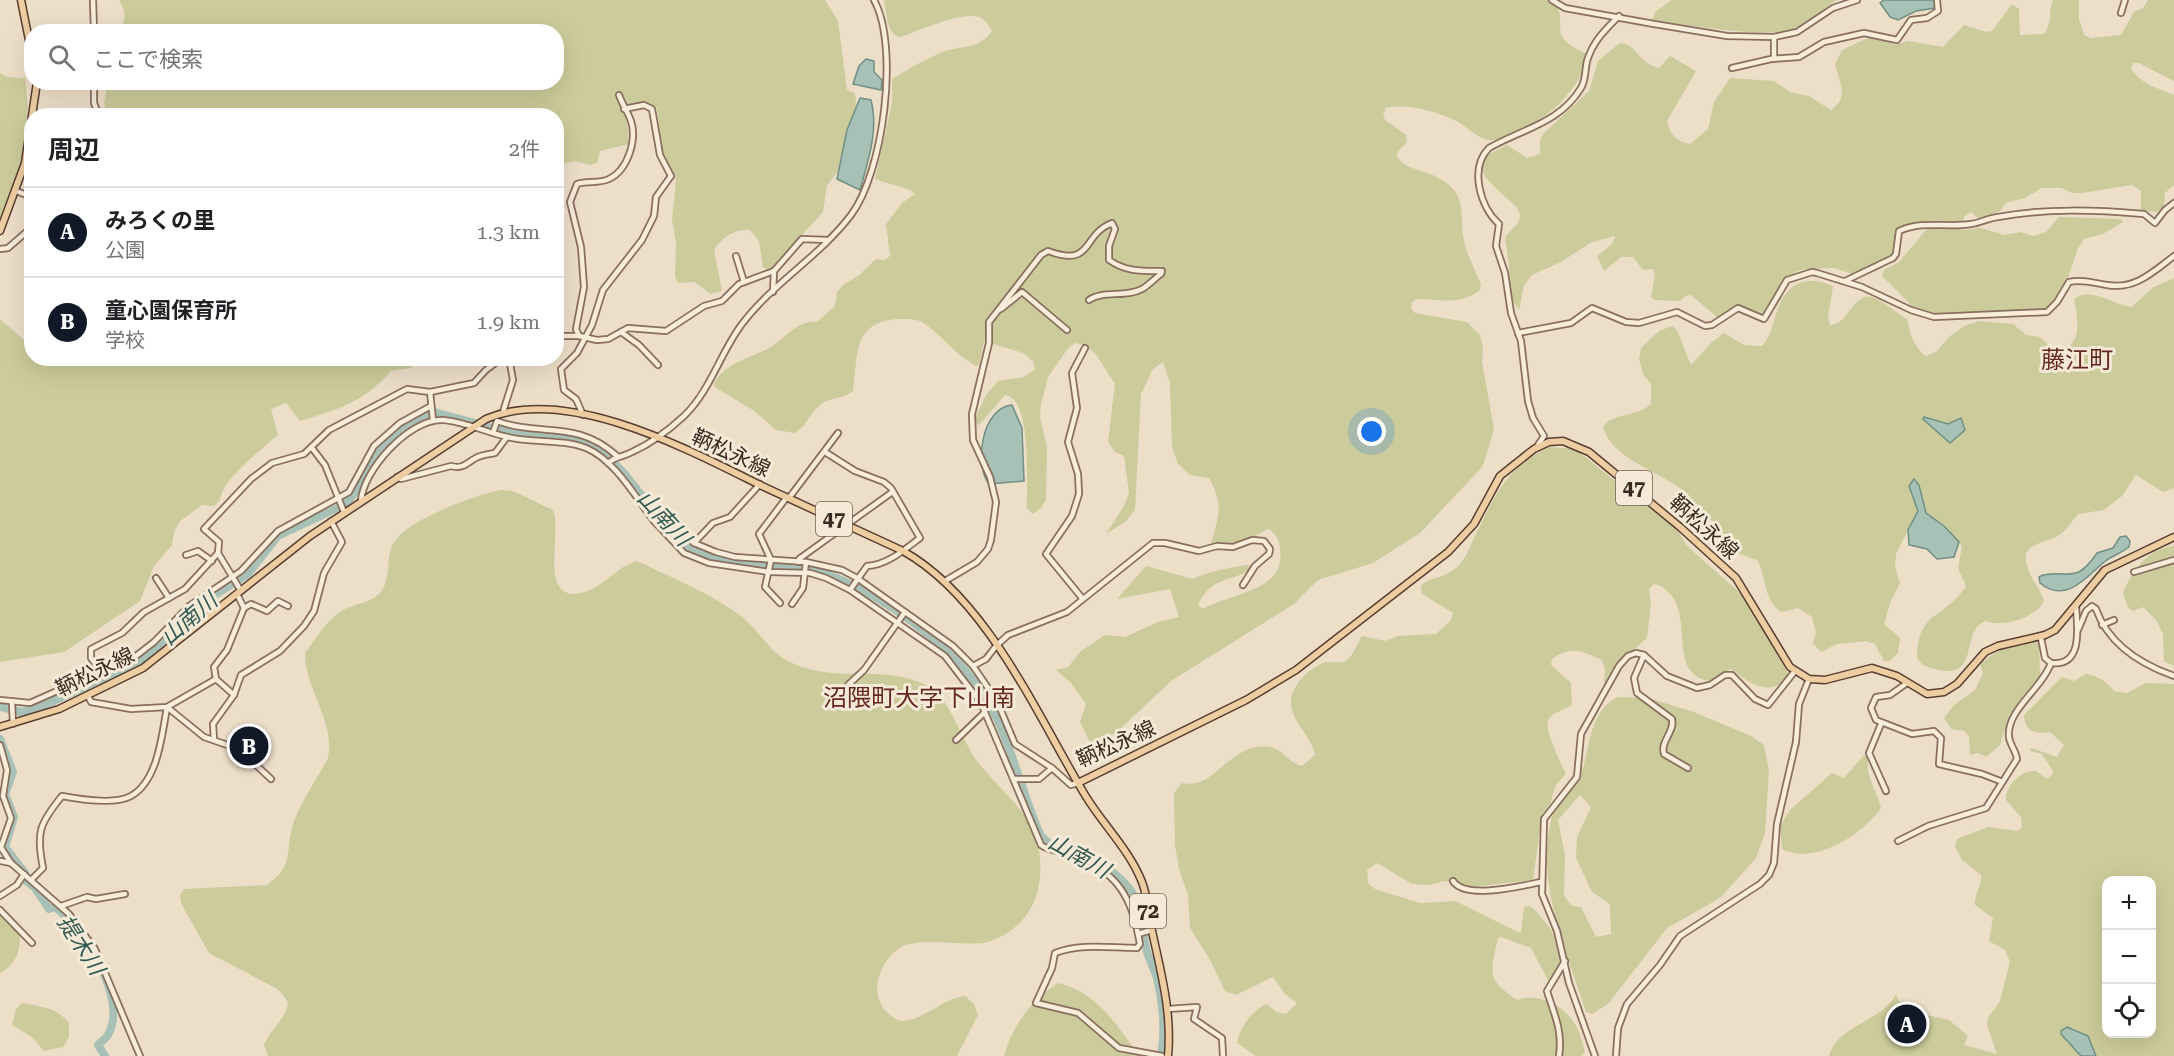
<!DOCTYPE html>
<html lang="ja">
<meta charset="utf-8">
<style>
body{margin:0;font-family:"Roboto Serif","Noto Sans JP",serif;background:#f2f2f2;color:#202124}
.controls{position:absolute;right:18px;bottom:18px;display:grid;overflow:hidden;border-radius:12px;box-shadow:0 6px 24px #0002}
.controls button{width:54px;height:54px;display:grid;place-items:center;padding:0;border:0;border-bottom:2px solid #e0e0e0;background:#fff;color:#202124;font:30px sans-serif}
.you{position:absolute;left:1372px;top:432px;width:21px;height:21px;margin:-15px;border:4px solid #fff;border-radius:50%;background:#1a73e8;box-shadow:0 0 0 9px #1a73e833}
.badge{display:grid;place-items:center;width:39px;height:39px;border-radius:50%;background:#111827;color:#fff;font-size:20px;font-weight:700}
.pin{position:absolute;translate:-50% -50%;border:3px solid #fff;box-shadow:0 2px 6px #0006}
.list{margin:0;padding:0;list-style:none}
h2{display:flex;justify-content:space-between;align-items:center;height:78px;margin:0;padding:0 24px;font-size:26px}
h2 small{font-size:20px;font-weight:400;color:#757577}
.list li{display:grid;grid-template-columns:39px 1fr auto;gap:18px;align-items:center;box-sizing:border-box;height:90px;padding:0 24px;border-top:2px solid #e0e0e0}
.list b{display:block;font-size:22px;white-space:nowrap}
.list p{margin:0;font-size:20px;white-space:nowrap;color:#757577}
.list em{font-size:20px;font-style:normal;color:#757577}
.icon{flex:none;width:33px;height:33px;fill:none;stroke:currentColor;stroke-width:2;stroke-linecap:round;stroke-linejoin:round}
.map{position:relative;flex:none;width:2174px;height:1056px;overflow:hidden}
.search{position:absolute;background:#fff;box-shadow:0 6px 24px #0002;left:24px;top:24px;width:540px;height:66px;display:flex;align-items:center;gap:15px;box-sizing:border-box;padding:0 21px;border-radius:24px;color:#757577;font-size:22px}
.panel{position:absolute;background:#fff;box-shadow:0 6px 24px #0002;left:24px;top:108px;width:540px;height:258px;border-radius:24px}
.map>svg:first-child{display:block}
</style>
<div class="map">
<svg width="2174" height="1056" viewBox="0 0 2174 1056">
<rect width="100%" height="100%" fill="#eddec8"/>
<g fill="#cbcb9b" fill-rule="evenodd">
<path d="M119,0H825L838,21L847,90L855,93L857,109L847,130L839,170L827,185L823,212L769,271L763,267L759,241L750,230C736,228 721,238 714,250L722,291L710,294L695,282L678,283L675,277L676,243L672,219L676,181L662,156L657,108L642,105L626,114L629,144L600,151L597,163L590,165L575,161L560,164L557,162L556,116H108L104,103L108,82H556V32L119,31C126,20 127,12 119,0Z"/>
<path d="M884,0H1554C1571,26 1542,35 1589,55C1585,72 1573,89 1561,102C1551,114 1505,143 1489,140C1476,138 1469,128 1458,122C1440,112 1406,103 1386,108L1383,114L1385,120L1406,135L1407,142L1398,151L1397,157C1408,173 1435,169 1452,188C1466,203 1460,222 1464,241C1467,255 1475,270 1481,284L1480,290C1458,306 1441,299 1417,299L1412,302L1411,308L1415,313L1467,322L1480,335L1483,348L1482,362L1494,429L1483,466L1420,533L1373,563L1318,580L1294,604L1171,681L1118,731L1096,746L1090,742L1080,722L1086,704L1071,683L1056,670L1068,667L1081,651L1105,635L1125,637L1158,622L1179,617L1170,589L1117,599L1146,566L1193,579C1203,573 1239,565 1252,565L1253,568C1231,583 1212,575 1198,605L1203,609C1230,593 1287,592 1280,548C1279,540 1276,533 1268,529L1243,542L1211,544C1219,515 1224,505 1209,478L1190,475L1178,464L1172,447L1170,383L1163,362L1153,369L1141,394L1135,510L1125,522L1106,534L1124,506L1129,493L1124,456L1115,452L1108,442L1115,383C1101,367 1099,347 1076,343L1069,347L1048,377L1041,404L1040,418L1047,446L1046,500L1041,508L1033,514L1027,508C1026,484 1033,399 1005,395L980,424L977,425L975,418L986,395L998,381L1024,377L1035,369L1033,361L1023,353L984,341L979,365L976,366C956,355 943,337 925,324C917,318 908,319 899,319C851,322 859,354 853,391C843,399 831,397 821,404C810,413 808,424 795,433L776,430L753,410L716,388L714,384C723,364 751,358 769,348C784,340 798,319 817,322L835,306L837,292L843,285L858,276L876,259L885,260L890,256L886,224L902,203L915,194L910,190L875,179L892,103V79C907,70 922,61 938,54C958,44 978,52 992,31C989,27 987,22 983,19C968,8 918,31 901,37C886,35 887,13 884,0Z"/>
<path d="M1672,0H1837C1823,8 1811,22 1795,28C1767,40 1684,24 1652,20L1656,11Z"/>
<path d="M2053,0H2079V19L2084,35L2091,38L2121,35L2134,12L2143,8L2148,0H2174V81L2139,63H2134L2131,68C2138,83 2160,89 2174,95V185L2165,193L2164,206L2157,212L2141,210V191L2132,185L2082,193H2072L2061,188H2042L2025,198L2006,203L2000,211L1980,220L1971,212L1964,217L1963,222C1941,221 1921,218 1900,229C1894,263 1884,260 1855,275L1834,268L1805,269L1795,272L1771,308L1763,314L1739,306L1718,318L1691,295L1685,296L1680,301L1654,300L1651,297L1655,274L1653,269L1643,270L1633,257H1621L1604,271L1597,256L1612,244L1615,236L1590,243L1561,262L1532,275L1524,285L1519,310L1510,297L1509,266L1505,238C1509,229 1520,226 1520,215C1521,202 1466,176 1486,157C1491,152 1501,149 1507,145L1527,158L1540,154V140L1543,134L1589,91L1598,61L1620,43C1638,44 1637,63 1659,68L1670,56L1696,71L1667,121C1670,135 1677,142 1690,144L1708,129L1714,102L1730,78L1774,81L1790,92L1809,96L1831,110C1850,97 1839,81 1835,64L1842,50L1881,32L1895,45L1908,41L1943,47L1964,25L1986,32L1992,31L2012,4L2019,9L2020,35L2044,34C2053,22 2048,12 2053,0Z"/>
<polygon points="0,73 7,77 25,78 28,106 20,171 0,220"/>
<polygon points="2059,217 2121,219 2123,222 2103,234 2084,239 2078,248 2063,293 2046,309 2030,316 1942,315 1913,307 1882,276 1884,270 1899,262 1926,230 1943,225 1963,230 1981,228 2004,235 2021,232 2033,236 2046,232"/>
<path d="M2174,278V488L2163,492L2136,475L2122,496L2104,510L2078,514C2072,521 2066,531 2059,535C2042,546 2016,542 2029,571C2033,582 2041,590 2044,601C2035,618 2003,628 1986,621C1958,630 1984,684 1931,668C1924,666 1920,664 1917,657C1919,609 1943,621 1966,586L1958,568L1962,546L1944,526L1926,513L1919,485L1910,493L1918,511L1896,554L1895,567L1900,583L1890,603L1884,624L1900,638L1898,653L1890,661H1884L1875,644L1866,641L1837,644L1821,652L1813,643L1816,633L1812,617L1798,608L1782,612C1764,603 1766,577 1758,561C1745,554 1727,554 1720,537C1718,533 1719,527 1717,522C1690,515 1695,499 1677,486C1655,471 1608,455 1603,426C1616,412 1635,418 1651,404V384L1643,374L1639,358L1641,348L1659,331L1672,326L1677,330L1691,365L1711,343L1724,333L1744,345L1762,346C1772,335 1772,325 1777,311C1787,282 1806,274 1833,286L1828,318L1830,325C1847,326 1854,292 1871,297C1884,301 1897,313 1908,320C1908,331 1916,350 1926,356L1936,352L1950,336L1964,326L1980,321L2013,324L2026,335L2040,337L2055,351L2061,352C2083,341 2078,320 2074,299C2091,286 2113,305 2132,307L2152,288Z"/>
<path d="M0,319L31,346L32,358L414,359L411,368L391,371C361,404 341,408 300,421L286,403L271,409L278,435C261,450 222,479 220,500L214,506L202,505L179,522L174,532L172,545L154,566L140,601L64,652L0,662Z"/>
<path d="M1549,447L1575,449L1677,530L1687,546L1746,598L1789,675C1771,699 1751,684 1731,669L1708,681C1667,672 1694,617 1669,593C1664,588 1661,585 1654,584L1649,589L1651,605L1647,638L1626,656L1609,684L1604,682L1605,669L1602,660C1582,651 1571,645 1552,659L1551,665L1571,683L1572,705C1566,709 1551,713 1548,720C1545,732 1561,763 1566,774L1556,785L1550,804L1542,814L1533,880L1473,887L1445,881L1429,885L1412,884L1377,863L1367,870L1368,883L1375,889L1420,903L1455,901L1518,932H1521L1524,907L1530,906C1549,921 1573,960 1557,983L1548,980L1531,948L1501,937L1498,938C1490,973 1486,980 1518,1000C1528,996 1536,997 1546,1001C1572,1011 1578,1025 1585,1052L1581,1056H1256L1237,1043C1239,1028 1253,1010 1266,1004L1277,1012L1286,1014L1297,1003L1285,994L1273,977L1236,995L1225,991L1209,958L1190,928L1188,895L1179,869L1175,845L1174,793L1182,783C1216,791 1229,741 1270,747C1282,749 1289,763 1302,766L1315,755C1312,737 1293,723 1291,705C1289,687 1309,668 1324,663C1331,660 1341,665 1347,660C1353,655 1358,643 1362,636L1385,641L1398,636L1436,634L1451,620L1453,613L1422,594L1421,586C1432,574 1448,581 1463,560C1468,553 1471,544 1475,536C1496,494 1505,469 1549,447Z"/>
<path d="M501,490L513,491L553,510C563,533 536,606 585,592C605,586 617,566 637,561C672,578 710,593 741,616C758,629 768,650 786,660C828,683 871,667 910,679C917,681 926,684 931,688C953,705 961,739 977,761C997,788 1034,814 1039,849C1044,884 1036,916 1004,935C998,938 990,942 983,943C960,946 917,936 898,949C878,964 867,997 890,1015C893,1017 898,1021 902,1021C925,1020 943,998 965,996L974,1004L978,1015L957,1056H268L264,1045C270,1029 287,1018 288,1002L279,990L209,953L181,903L180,895L184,889L267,885C295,865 285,851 293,824C301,801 317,779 328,758C335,719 305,690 305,653C316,639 328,617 345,609C355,604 371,602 379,594C391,583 386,560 392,546C402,521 475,495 501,490Z"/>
<path d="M2174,546V666L2164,661L2163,634L2156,620L2143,607L2134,611L2128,608L2123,593C2132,571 2148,548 2174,546Z"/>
<polygon points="2030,640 2039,643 2040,676 2009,715 2000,745 1986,757 1978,753 1970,755 1969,736 1964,731 1951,729 1944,718 1954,705 1975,690 1983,673 1980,664 2001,648"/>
<path d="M2086,674C2096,675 2108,682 2114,691L2127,693L2146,683L2174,684V1056H2096L2088,1036L2072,1028L2061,1034L2081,1056H1829C1838,1024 1881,1023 1896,994L1899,1002H1904L1922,1014L1949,1020L1968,1036L1964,1045L1997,1054L1987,1025L1988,1018L2000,1001L2010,962L2005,950L1989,941L1993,918L1975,905C1974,894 1982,887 1981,875L1962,860L1955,846L1957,839L1988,827L2018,831L2022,827L2021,817L2006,800C2005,785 2022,770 2036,771L2047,779L2054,773L2042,754L2030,751L2031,748L2057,757L2064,745L2050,732C2035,734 2025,732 2024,715L2062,677L2074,681ZM2106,880H2152V1034H2106Z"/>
<path d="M1618,697L1648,698L1694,712L1751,736L1764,745L1769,771L1765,833L1756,858L1720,898L1667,928L1608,1004L1592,1014L1586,1012C1567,952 1534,880 1552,817C1557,800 1578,789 1583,768C1590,744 1591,709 1618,697ZM1580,795L1591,807L1577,837L1576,858L1592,892L1610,904L1611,934L1596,937L1581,907L1572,906L1564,896L1565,855L1558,820Z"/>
<path d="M1864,755L1869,756C1863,773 1877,791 1881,808C1863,834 1815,866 1782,849L1780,826L1790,810L1832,773L1844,778Z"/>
<path d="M0,915L19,930C22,948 17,964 0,973Z"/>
<path d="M1058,983C1098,993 1116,1024 1139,1056H1004C1011,1028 1032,999 1058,983Z"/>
<path d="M22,1003C42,1007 56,1007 69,1023V1037L63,1047L44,1051L32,1037L12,1025L16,1009Z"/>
</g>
<g fill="#a8c1b7" stroke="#6f9084" stroke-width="1.5">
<polygon points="1884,0 1936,0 1935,8 1916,11 1898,20 1890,17 1880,3"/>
<polygon points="866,59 874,61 874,72 882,80 881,90 853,84 859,66"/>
<path d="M860,98L871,100C879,130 868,161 860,190L837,179L847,130Z"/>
<path d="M1012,405L1022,428L1024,481L989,484C974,466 981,408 1012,405Z"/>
<polygon points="1924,417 1948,424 1961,418 1965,430 1950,443 1923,419"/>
<polygon points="1914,479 1919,485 1926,513 1944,526 1959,542 1954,557 1937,559 1927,549 1909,545 1908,530 1918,511 1909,486"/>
<path d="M2126,536L2130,541L2129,547C2121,553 2112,556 2104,562C2086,578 2065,604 2040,583L2039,577L2043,575C2071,570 2076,584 2097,553L2113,548L2120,537Z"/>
<polygon points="2067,1027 2088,1036 2096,1056 2081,1056 2061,1034 2061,1031"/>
</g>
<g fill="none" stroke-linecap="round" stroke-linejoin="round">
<g stroke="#a8c1b7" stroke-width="8">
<path d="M0,707L21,712L36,709L138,662L166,641L194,608L248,574L278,536L346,504L358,489L378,449L419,418L434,412L511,433L549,435L590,445L609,458L624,473L673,535L699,554L742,563L817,570C883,594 962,649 994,713C1014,752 1023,797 1041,836C1057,854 1094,858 1115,874C1145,898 1139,915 1146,948C1148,958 1154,968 1157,978C1163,1004 1166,1030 1161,1056"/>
<polyline points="0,739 13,772 5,794 14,817 5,847 25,873"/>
<path d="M25,880L35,888L49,909L55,907C83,928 129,999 108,1035C105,1040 101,1041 98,1045L105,1056"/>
</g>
<defs>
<g id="minor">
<polyline points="93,0 94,32"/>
<polyline points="1552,0 1565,8 1654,24 1727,36 1774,37 1797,32 1833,8 1857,0"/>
<polyline points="2121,13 2125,0"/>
<polyline points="1774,37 1774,59"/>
<polyline points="1732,68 1771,59 1799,57 1824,42 1864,33 1897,40 1911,20 1927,18 1938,11 1937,0"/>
<polyline points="94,82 94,103 99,116"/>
<polyline points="16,191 32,197"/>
<polyline points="0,249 8,248 32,227"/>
<polyline points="736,256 744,282"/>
<path d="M1845,281L1893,258L1896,254L1899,231C1924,220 1946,228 1971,224C1980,223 1988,218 1998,217C2046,208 2096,210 2144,214L2155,223L2165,210L2174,203"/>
<polyline points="773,292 774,271"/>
<polyline points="1001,309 1022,292 1067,330"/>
<polyline points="621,332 639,345 658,365"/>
<path d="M1518,333L1571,323L1592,308L1626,322L1639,323L1677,312L1705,326L1712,325L1738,308L1764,319L1787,280L1812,272L1817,273L1862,287L1911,310L1934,317L2047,312L2057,302L2069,282C2082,279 2094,283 2107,285C2135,290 2153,272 2174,256"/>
<polyline points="556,336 579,336 597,340 608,339 628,328 666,331 704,306 722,301 739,284 774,271 802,239 828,240"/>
<path d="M579,336L576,329L584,287L581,247L570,202L577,184C587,180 599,184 609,179C628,170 637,140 631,121C628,112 622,104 619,95"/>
<polyline points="430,392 433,420"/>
<polyline points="503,412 513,380 509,358"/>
<polyline points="583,415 576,399 564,390 561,369 577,353 592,325 603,290 642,240 654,216 656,197 671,176 660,155 652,109 644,105 624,109"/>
<path d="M493,433L497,421C540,437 577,419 617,456"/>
<polyline points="312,448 325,465 344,512"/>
<path d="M1536,448L1544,436L1533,418L1528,401L1521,341L1511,313L1505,273L1496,246L1499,224C1480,207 1469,168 1489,148C1522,129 1560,123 1581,88C1586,80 1585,69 1587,61C1593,41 1605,30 1619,16"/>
<path d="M825,452L855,471L884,482L891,488L920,538C904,550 887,565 867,566L850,590"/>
<path d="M608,463C616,456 623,457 632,452C650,444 670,429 684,416C711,390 720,353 742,324C773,283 820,256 851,215C883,173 900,47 874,0"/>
<path d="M397,477L401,479L451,466C462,469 466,464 474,459C479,455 489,454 495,453L507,437"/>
<polyline points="789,498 838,433"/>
<path d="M361,501C363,470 410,418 443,420C469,422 493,436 518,439C540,442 566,440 586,448C615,460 636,498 654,521L672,522L694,543L716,552L735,557L806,562L842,570L857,578L953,646L973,666L997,701L1015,744L1052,768L1071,785L1078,783"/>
<path d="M654,521L684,553L709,563L769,572L810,573L826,578L850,590L945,656L981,703L1041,845C1049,851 1062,851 1072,855C1113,870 1130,892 1138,934"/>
<polyline points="694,543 713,523 730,517 760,484"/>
<polyline points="186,555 198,551 212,561"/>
<polyline points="799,562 799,559 891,493"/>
<polyline points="2134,572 2174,560"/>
<polyline points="156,578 169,598"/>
<path d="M945,581L977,562L988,549L991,540L996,502L990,477L973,440L972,414L989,343V322L1041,255L1048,251C1094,268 1081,235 1112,223L1115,229L1109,246V260C1126,272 1142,271 1162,271L1161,274C1155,278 1149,285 1142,289C1126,298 1103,290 1089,300"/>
<polyline points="241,591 218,553 219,542 204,529 251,479 272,463 304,454 329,430 407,389 430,392 474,383 486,370 502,358"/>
<polyline points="1082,598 1046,554 1072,516 1079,494 1078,474 1068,442 1077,408 1072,373 1085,348"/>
<polyline points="780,603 765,587 771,560 759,534 787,497"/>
<polyline points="792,604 803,588 806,562"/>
<polyline points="244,608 251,604 267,611 278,601 288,606"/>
<polyline points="2102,625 2114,620"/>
<path d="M2078,630L2086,611L2092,606L2096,609C2108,643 2140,664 2174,676"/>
<path d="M2043,636L2041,638L2045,658L2051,663C2084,667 2077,626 2076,606"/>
<path d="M1644,655L1634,678L1637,693L1672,719C1675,732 1660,741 1664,754L1688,768"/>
<polyline points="973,666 986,659 996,646 1008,635 1067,612 1153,543 1165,543 1199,551 1217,546 1233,547 1252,540 1264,541 1270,549 1269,554 1255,566 1243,585"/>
<polyline points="103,673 91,658 91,649 122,633 144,612 185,589 218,553"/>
<polyline points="1907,683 1890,695 1876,697 1871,708 1876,720 1912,734 1934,731 1941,738 1939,764 1982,774 2000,781"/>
<polyline points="848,685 864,670 905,612"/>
<polyline points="234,695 216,679 214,667 227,650 244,608 237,594"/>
<polyline points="88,696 91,702 131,709 167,707 216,679"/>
<polyline points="0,700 30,703 136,656 154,642 189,606 241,571 278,531 349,492 374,446 400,423 431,406"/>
<polyline points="12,703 13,724"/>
<polyline points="1881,724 1869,753 1886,791"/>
<polyline points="214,740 213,724 234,695 241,675 280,651 304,626 314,611 324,573 342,542 331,521"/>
<polyline points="956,740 985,712"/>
<polyline points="0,745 7,770 3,796 11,818 1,847"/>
<polyline points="1015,779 1039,779 1052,768"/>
<path d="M1898,841L1928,826L1986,808L2017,759C2016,751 2010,745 2009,737C2006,710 2042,689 2051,663"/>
<polyline points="0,846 11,863 69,914 95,949 140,1056"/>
<polyline points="0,861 11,863"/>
<path d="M31,880L43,868C36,833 39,824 62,796C78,799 115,805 131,796C158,781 162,735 167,707L204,737L239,749L271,779"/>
<path d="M1453,881C1465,900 1521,886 1541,882"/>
<polyline points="0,896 17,885 24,874"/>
<polyline points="61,906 87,897 96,899 125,894"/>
<polyline points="0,910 32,943"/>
<path d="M1152,930L1138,934L1140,944L1137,948C1109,948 1081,943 1055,953L1052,968L1036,1003L1078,1013L1119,1048L1162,1056"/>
<polyline points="1168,1009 1197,1007 1194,1019 1222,1038 1223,1056"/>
<path d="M1559,1056C1563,1031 1554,1014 1547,991L1565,961"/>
<polyline points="1595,1056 1569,983 1557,931 1542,894 1544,819 1577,777 1581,734 1619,666 1628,656 1636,653 1644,655 1667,676 1697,688 1710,685 1725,675 1732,675 1755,699 1768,705 1795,671"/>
<polyline points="1616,1056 1618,1028 1627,1004 1660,965 1680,936 1760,884 1769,875 1774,863 1777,824 1796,742 1799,704 1809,679"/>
</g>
<g id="major">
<polyline points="21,0 32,55"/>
<polyline points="0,231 25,163 37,82"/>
<path d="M0,727L59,709L143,668L310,536L486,419C567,384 689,450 762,486C809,508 856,529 903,551C987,598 1037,715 1085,795C1103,825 1129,849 1142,882C1148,898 1149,915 1152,931C1161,973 1172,1012 1168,1056"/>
<polyline points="1078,783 1246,700 1296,670 1448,552 1474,524 1500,476 1534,449 1549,442 1563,441 1589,452 1680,527 1736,578 1790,667 1809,679 1825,680 1872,668 1897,676 1927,694 1944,692 1957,684 1985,652 1998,646 2045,635 2055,630 2105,570 2174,537"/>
</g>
</defs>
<use href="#minor" stroke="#896f5d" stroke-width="8"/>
<use href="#major" stroke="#573e31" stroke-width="9"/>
<use href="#minor" stroke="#f8ecdb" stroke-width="4.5"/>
<use href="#major" stroke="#eecda1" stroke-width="6"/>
</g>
<g text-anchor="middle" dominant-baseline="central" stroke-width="6" stroke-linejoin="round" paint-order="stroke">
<g fill="#f5e9d7" stroke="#716357" stroke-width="1.5">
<rect x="1616" y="471" width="36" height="34" rx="4.5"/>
<rect x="816" y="502" width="36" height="34" rx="4.5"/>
<rect x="1130" y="894" width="36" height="34" rx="4.5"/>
</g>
<g font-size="20" font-weight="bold" fill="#392a20">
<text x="1634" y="488">47</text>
<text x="834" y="519">47</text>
<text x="1148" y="911">72</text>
</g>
<g font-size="21" fill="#392a20" stroke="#f5e9d7">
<text transform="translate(731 453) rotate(25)">鞆松永線</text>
<text transform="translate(1704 527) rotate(42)">鞆松永線</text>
<text transform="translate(95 672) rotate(-26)">鞆松永線</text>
<text transform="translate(1116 744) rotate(-24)">鞆松永線</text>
</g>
<g font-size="22" font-style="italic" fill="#305951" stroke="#f5e9d7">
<text transform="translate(664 518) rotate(47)">山南川</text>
<text transform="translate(189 619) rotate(-41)">山南川</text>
<text transform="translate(1079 856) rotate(29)">山南川</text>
<text transform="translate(81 945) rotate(57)">提木川</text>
</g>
<g font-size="24" fill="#652721" stroke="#f5e9d7">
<text x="2077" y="360">藤江町</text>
<text x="919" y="698">沼隈町大字下山南</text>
</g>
</g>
</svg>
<div class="controls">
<button>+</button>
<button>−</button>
<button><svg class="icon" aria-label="locate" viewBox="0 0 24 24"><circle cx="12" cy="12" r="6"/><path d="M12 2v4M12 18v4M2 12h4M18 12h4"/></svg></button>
</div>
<div class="you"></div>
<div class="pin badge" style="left:1907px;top:1024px">A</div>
<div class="pin badge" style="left:249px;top:746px">B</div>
<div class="search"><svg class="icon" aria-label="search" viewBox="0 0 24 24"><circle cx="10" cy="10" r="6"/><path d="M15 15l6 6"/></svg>ここで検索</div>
<section class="panel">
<h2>周辺<small>2件</small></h2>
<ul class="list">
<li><span class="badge">A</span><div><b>みろくの里</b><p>公園</p></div><em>1.3 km</em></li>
<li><span class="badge">B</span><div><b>童心園保育所</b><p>学校</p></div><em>1.9 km</em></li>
</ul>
</section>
</div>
